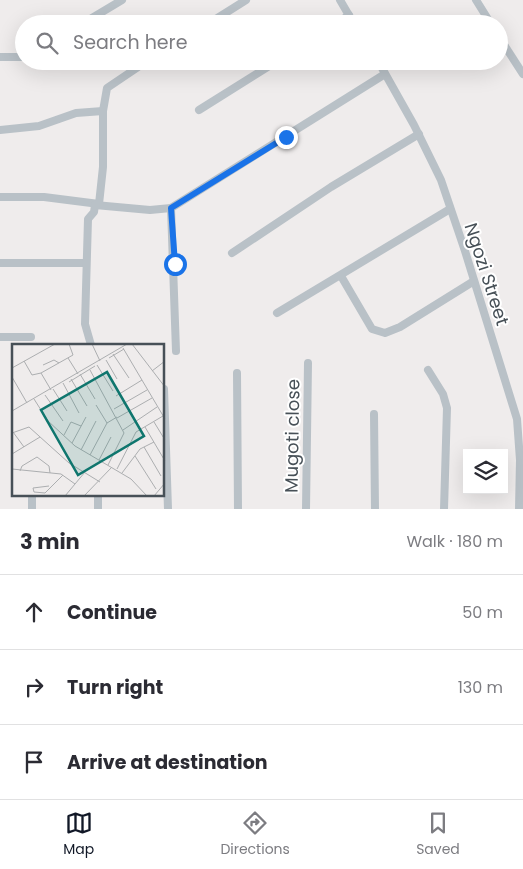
<!DOCTYPE html>
<meta charset="utf-8">
<style>
body{margin:0;font-family:Poppins,sans-serif;background:#f7f7f7;color:#2b2b33}
.controls{position:absolute;right:15px;bottom:15px;display:grid;overflow:hidden;border-radius:0px;box-shadow:0 5px 20px #0002}
.controls button{width:45px;height:45px;display:grid;place-items:center;padding:0;border:0;border-bottom:1px solid #e1e1e2;background:#fff;color:#2b2b33;font:25px sans-serif}
.stop{position:absolute;width:15px;height:15px;margin:-11px;border:4px solid #1a73e8;border-radius:50%;background:#fff}
.stop.end{background:#1a73e8;border-color:#fff;box-shadow:0 1px 5px #0008}
.list{margin:0;padding:0;list-style:none}
h2{display:flex;justify-content:space-between;align-items:center;height:65px;margin:0;padding:0 20px;font-size:21px}
h2 small{font-size:16px;font-weight:400;color:#7c7c81}
.list li{display:grid;grid-template-columns:32px 1fr auto;gap:15px;align-items:center;box-sizing:border-box;height:75px;padding:0 20px;border-top:1px solid #e1e1e2}
.list b{display:block;font-size:19px;white-space:nowrap}
.list em{font-size:16px;font-style:normal;color:#7c7c81}
.icon{flex:none;width:28px;height:28px;fill:none;stroke:currentColor;stroke-width:2;stroke-linecap:round;stroke-linejoin:round}
.map{position:relative;flex:none;width:523px;height:509px;overflow:hidden}
.search{position:absolute;background:#fff;box-shadow:0 5px 20px #0002;left:15px;right:15px;top:15px;height:55px;display:flex;align-items:center;gap:12px;box-sizing:border-box;padding:0 18px;border-radius:28px;color:#7c7c81;font-size:19px}
.sheet{height:290px;background:#fff}
nav{display:flex;justify-content:space-around;align-items:center;box-sizing:border-box;height:70px;border-top:1px solid #e1e1e2;background:#fff;font-size:14px;color:#7c7c81}
nav a{display:grid;justify-items:center;gap:2px}
nav .on{color:#111827}
.map>svg:first-child{display:block}
</style>
<div class="map">
<svg width="523" height="509" viewBox="0 0 523 509">
<rect width="100%" height="100%" fill="#efecec"/>
<g fill="none" stroke-linecap="round" stroke-linejoin="round">
<g stroke="#b9c1c7" stroke-width="8">
<polyline points="340,0 354,24"/>
<polyline points="476,0 491,24"/>
<polyline points="82,24 122,0"/>
<polyline points="208,24 246,0"/>
<polyline points="336,24 349,15"/>
<polyline points="499,37 523,74"/>
<polyline points="0,57 24,57"/>
<polyline points="378,61 414,125 441,180 465,251 517,419 520,460 519,509"/>
<polyline points="199,110 277,61"/>
<polyline points="0,130 39,126 76,113 103,111"/>
<polyline points="0,197 44,197 99,204"/>
<polyline points="95,205 150,210 171,208 385,74"/>
<polyline points="171,208 176,351"/>
<polyline points="232,253 331,187 419,134"/>
<polyline points="0,263 86,263"/>
<polyline points="341,276 372,329 385,333 400,327 474,281"/>
<polyline points="277,313 450,209"/>
<polyline points="0,337 31,337"/>
<polyline points="91,345 85,324 88,219 94,212 95,205 99,204 103,167 103,111 107,88 147,61"/>
<polyline points="428,370 443,394 447,408 444,509"/>
<polyline points="237,373 238,509"/>
<polyline points="164,389 168,509"/>
<polyline points="374,414 375,509"/>
<polyline points="32,495 32,509"/>
<polyline points="98,509 98,495"/>
<polyline points="306,509 308,363"/>
</g>
</g>
<g fill="none" stroke-linecap="round" stroke-linejoin="round">
<polyline stroke="#1a73e8" stroke-width="6" points="175,264 171,208 286,137"/>
</g>
<g text-anchor="middle" dominant-baseline="central" stroke-width="4" stroke-linejoin="round" paint-order="stroke">
<g font-size="18" fill="#475057" stroke="#fff">
<text transform="translate(487 274) rotate(72)">Ngozi Street</text>
<text transform="translate(292 436) rotate(-89)">Mugoti close</text>
</g>
</g>
<g transform="translate(12 344)">
<rect width="152" height="152" fill="#efecec"/>
<path fill="none" stroke="#acaeb0" stroke-width="1" d="M80,0L88,17M120,0L153,43M111,4L153,75M101,10L117,34M56,14L66,30M97,14L112,5M94,16L105,35M12,17L20,31L29,29L61,11L57,0M31,21L42,16L47,19M85,21L101,47M0,24L43,0M78,26L112,89L96,121M140,27L153,17M29,29L39,46M68,30L83,55M0,33L15,59M59,35L75,62M57,38L83,22M51,39L67,69M41,45L55,67M33,51L51,77M104,52L130,36M22,55L36,77L63,102L119,135L135,152M84,61L95,79M102,65L135,46M0,67L115,0M105,74L140,54M142,78L153,96M133,83L153,117M111,86L145,63M1,88L12,103M0,89L17,83L57,119L88,138M52,91L59,78L69,82M60,99L74,73M132,103L149,132M69,106L84,77M0,110L28,93M78,111L95,79L105,73M123,112L144,145M87,116L99,93M0,125L49,130L63,140M105,125L124,88L151,72M8,127L10,122L25,113L37,122L38,129M110,129L128,105L142,98M21,144L22,148L33,149L51,131M21,144L37,142M53,152L73,128M72,152L100,123M142,152L153,139"/>
<path fill="#0f766e" fill-opacity="0.15" stroke="#0f766e" stroke-width="2.5" d="M95,28L132,92L66,131L29,66Z"/>
<rect width="152" height="152" fill="none" stroke="#475057" stroke-width="2.5"/>
</g>
</svg>
<div class="controls">
<button><svg class="icon" aria-label="layers" viewBox="0 0 24 24"><path d="M12 4l9 5-9 5-9-5zM3 14l9 5 9-5"/></svg></button>
</div>
<div class="stop" style="left:175px;top:264px"></div>
<div class="stop end" style="left:286px;top:137px"></div>
<div class="search"><svg class="icon" aria-label="search" viewBox="0 0 24 24"><circle cx="10" cy="10" r="6"/><path d="M15 15l6 6"/></svg>Search here</div>
</div>
<section class="sheet">
<h2>3 min<small>Walk · 180 m</small></h2>
<ul class="list">
<li><svg class="icon" aria-label="ahead" viewBox="0 0 24 24"><path d="M12 20V5M6 11l6-6 6 6"/></svg><div><b>Continue</b></div><em>50 m</em></li>
<li><svg class="icon" aria-label="right" viewBox="0 0 24 24"><path d="M7 20v-9h11M14 6l5 5-5 5"/></svg><div><b>Turn right</b></div><em>130 m</em></li>
<li><svg class="icon" aria-label="arrive" viewBox="0 0 24 24"><path d="M6 21V4h12l-3 4 3 4H6"/></svg><div><b>Arrive at destination</b></div></li>
</ul>
</section>
<nav>
<a class="on"><svg class="icon" aria-label="map" viewBox="0 0 24 24"><path d="M3 6l6-2 6 2 6-2v14l-6 2-6-2-6 2zM9 4v14M15 6v14"/></svg>Map</a>
<a><svg class="icon" aria-label="directions" viewBox="0 0 24 24"><path d="M12 3l9 9-9 9-9-9zM9 14v-3h6M13 9l2 2-2 2"/></svg>Directions</a>
<a><svg class="icon" aria-label="saved" viewBox="0 0 24 24"><path d="M7 4h10v16l-5-4-5 4z"/></svg>Saved</a>
</nav>
